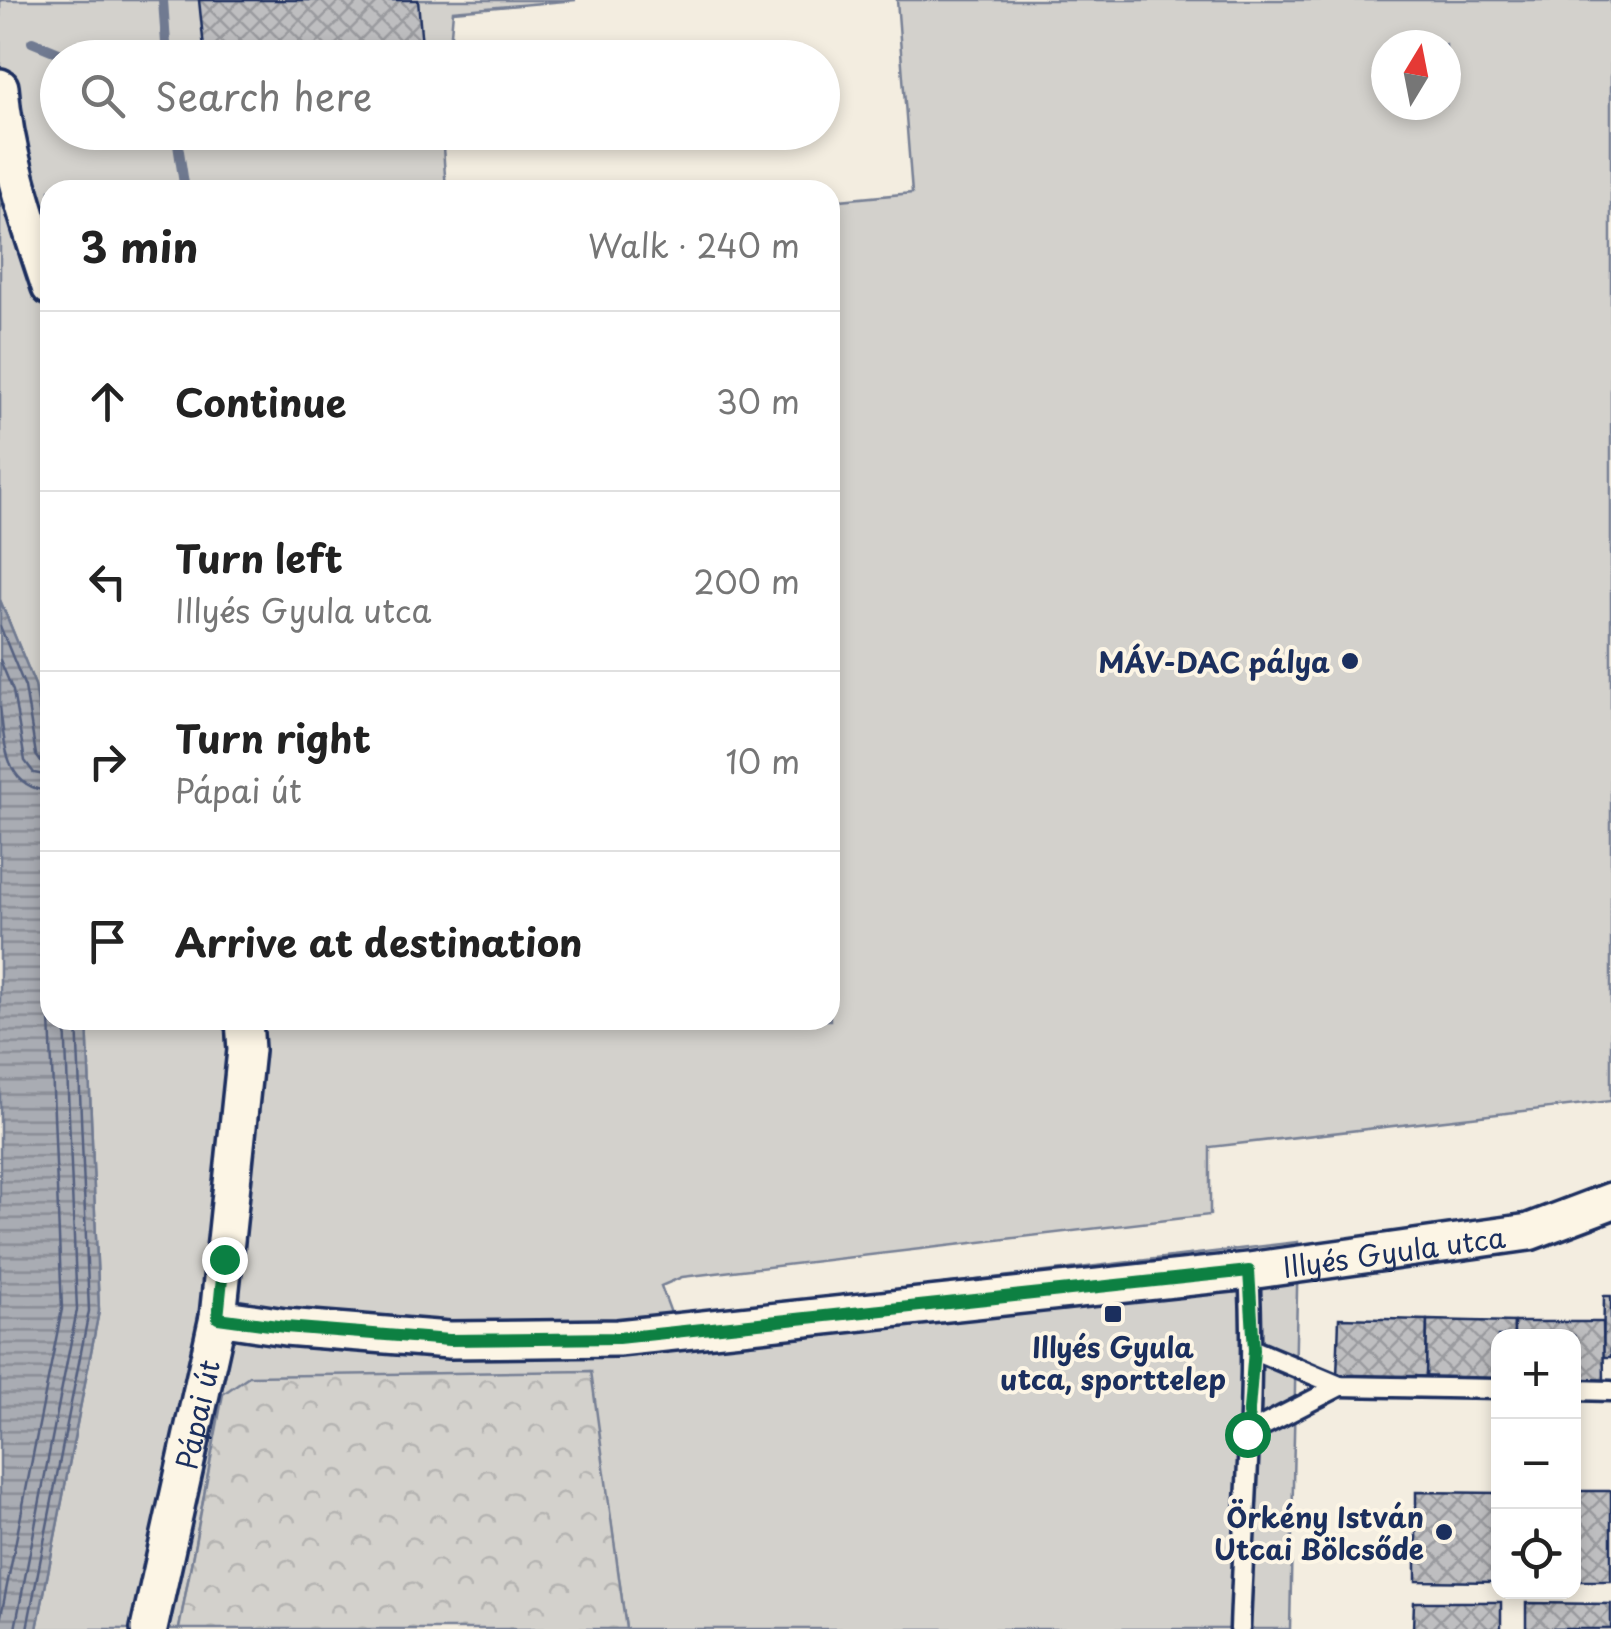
<!DOCTYPE html>
<meta charset="utf-8">
<style>
body{margin:0;font-family:"Playpen Sans",sans-serif;background:#f6f6f6;color:#222}
.controls{position:absolute;right:30px;bottom:30px;display:grid;overflow:hidden;border-radius:20px;box-shadow:0 5px 15px #0003}
.controls button{width:90px;height:90px;display:grid;place-items:center;padding:0;border:0;border-bottom:2px solid #e0e0e0;background:#fff;color:#222;font:50px sans-serif}
.compass{position:absolute;left:1371px;top:30px;width:90px;height:90px;border-radius:50%;background:#fff;box-shadow:0 5px 15px #0003;rotate:10deg}
.stop{position:absolute;width:30px;height:30px;margin:-22px;border:8px solid #0b8043;border-radius:50%;background:#fff}
.stop.end{background:#0b8043;border-color:#fff;box-shadow:0 2px 10px #0008}
.list{margin:0;padding:0;list-style:none}
h2{display:flex;justify-content:space-between;align-items:center;height:130px;margin:0;padding:0 40px;font-size:42px}
h2 small{font-size:32px;font-weight:400;color:#767676}
.list li{display:grid;grid-template-columns:65px 1fr auto;gap:30px;align-items:center;box-sizing:border-box;height:180px;padding:0 40px;border-top:2px solid #e0e0e0}
.list b{display:block;font-size:38px;white-space:nowrap}
.list p{margin:0;font-size:32px;white-space:nowrap;color:#767676}
.list em{font-size:32px;font-style:normal;color:#767676}
.icon{flex:none;width:55px;height:55px;fill:none;stroke:currentColor;stroke-width:2;stroke-linecap:round;stroke-linejoin:round}
.map{position:relative;flex:none;width:1611px;height:1629px;overflow:hidden}
.search{position:absolute;background:#fff;box-shadow:0 5px 15px #0003;left:40px;top:40px;width:800px;height:110px;display:flex;align-items:center;gap:25px;box-sizing:border-box;padding:0 35px;border-radius:55px;color:#767676;font-size:38px}
.panel{position:absolute;background:#fff;box-shadow:0 5px 15px #0003;left:40px;top:180px;width:800px;height:850px;border-radius:30px}
.map>svg:first-child{display:block}
</style>
<div class="map">
<svg width="1611" height="1629" viewBox="0 0 1611 1629">
<defs>
<pattern id="forest-crowns" width="20" height="18" patternUnits="userSpaceOnUse" patternTransform="scale(2.5)"><rect width="20" height="18" fill="#d3d1cc"/><path d="M2 6a3 3 0 1 1 6 0M12 15a3 3 0 1 1 6 0" fill="none" stroke="#b5b4b2"/></pattern>
<pattern id="water-rules" width="6" height="5" patternUnits="userSpaceOnUse" patternTransform="scale(2.5)"><rect width="6" height="5" fill="#a9acb3"/><path d="M0 2.5h6" fill="none" stroke="#898c95"/></pattern>
<pattern id="building-cross-hatch" width="8" height="8" patternUnits="userSpaceOnUse" patternTransform="scale(2.5)"><rect width="8" height="8" fill="#bebec0"/><path d="M0 0l8 8M0 8l8-8" fill="none" stroke="#9a9b9f"/></pattern>
</defs>
<rect width="100%" height="100%" fill="#f3ede0"/>
<filter id="ink" filterUnits="userSpaceOnUse"><feTurbulence type="fractalNoise" baseFrequency=".01" numOctaves="2"/><feDisplacementMap in="SourceGraphic" scale="20" xChannelSelector="R" yChannelSelector="G"/><feConvolveMatrix kernelMatrix="1 2 1 2 8 2 1 2 1" color-interpolation-filters="sRGB"/></filter>
<g filter="url(#ink)">
<g fill="#d3d1cc" stroke="#778095" stroke-width="2.5" fill-rule="evenodd">
<polygon points="0,0 576,0 453,11 449,57 58,58 58,132 442,133 446,190 50,190 50,784 35,685 0,600"/>
<path d="M897,0H1611V1101L1210,1147V1215L682,1277L661,1286L672,1316L1298,1242L1290,1629H626L590,1371L223,1394L179,1629H37L99,1311L87,1020H830V201L912,193ZM1386,45H1446V105H1386Z"/>
</g>
<polygon fill="url(#forest-crowns)" stroke="#778095" stroke-width="2.5" points="591,1371 626,1629 179,1629 223,1394 249,1376"/>
<polygon fill="url(#water-rules)" stroke="#707a91" stroke-width="2.5" points="0,600 35,685 50,784 50,1020 87,1021 99,1311 37,1629 0,1629"/>
<g fill="none" stroke-linecap="round" stroke-linejoin="round">
<g stroke="#546180" stroke-width="2.5">
<polyline points="0,626 25,687 36,755 41,762 50,764"/>
<polyline points="0,660 13,691 25,761 34,773 50,776"/>
<path d="M0,707C5,742 4,789 50,791"/>
<polyline points="0,1621 62,1309 50,1018"/>
<polyline points="15,1629 77,1310 65,1020"/>
<polyline points="27,1629 89,1311 77,1020"/>
</g>
<g stroke="#707a91" stroke-width="10">
<polyline points="163,0 167,58"/>
<polyline points="32,42 71,58"/>
<polyline points="176,132 185,190"/>
</g>
</g>
<g fill="url(#building-cross-hatch)" stroke="#1b2f5e" stroke-width="2.5">
<polygon points="199,0 418,0 423,58 205,58"/>
<polygon points="1604,1296 1611,1296 1611,1357 1603,1357"/>
<polygon points="1339,1318 1427,1320 1426,1380 1337,1378"/>
<polygon points="1427,1320 1514,1322 1514,1336 1498,1336 1498,1381 1426,1380"/>
<polygon points="1514,1322 1603,1322 1604,1381 1574,1381 1574,1336 1514,1336"/>
<rect x="1574" y="1491" width="37" height="90"/>
<polygon points="1416,1492 1498,1493 1498,1582 1416,1581"/>
<polygon points="1414,1602 1501,1602 1501,1629 1413,1629"/>
<polygon points="1526,1603 1611,1604 1611,1629 1526,1629"/>
</g>
<g fill="none" stroke-linecap="round" stroke-linejoin="round">
<defs>
<g id="lane">
<polyline points="1254,1350 1340,1386 1498,1389"/>
<polyline points="1574,1390 1611,1391"/>
<polyline points="1247,1434 1340,1386"/>
<path d="M1240,1629C1244,1510 1256,1390 1249,1271"/>
</g>
<g id="street">
<path d="M0,87C5,155 29,223 50,287"/>
<path id="s1" d="M218,1317L285,1327L449,1340L618,1338L1249,1271L1529,1232L1611,1201"/>
<path id="s2" d="M149,1629L218,1317L246,1050L244,1020"/>
</g>
</defs>
<use href="#lane" stroke="#1b2f5e" stroke-width="25"/>
<use href="#street" stroke="#1b2f5e" stroke-width="42"/>
<use href="#lane" stroke="#fcf5e5" stroke-width="18"/>
<use href="#street" stroke="#fcf5e5" stroke-width="35"/>
</g>
</g>
<g fill="none" stroke-linecap="round" stroke-linejoin="round" filter="url(#ink)">
<polyline stroke="#0b8043" stroke-width="12" points="224,1259 218,1318 285,1327 449,1340 618,1338 1249,1271 1254,1350 1247,1434"/>
</g>
<g fill="#1b2f5e" stroke="#fcf5e5" stroke-width="4">
<circle cx="1350" cy="661" r="10"/>
<rect x="1103" y="1304" width="20" height="20" rx="5"/>
<circle cx="1444" cy="1532" r="10"/>
</g>
<g text-anchor="middle" dominant-baseline="central" stroke-width="8" stroke-linejoin="round" paint-order="stroke">
<g font-size="28" font-weight="bold" fill="#1b2f5e" stroke="#fcf5e5" text-anchor="end">
<text x="1330" y="661">MÁV-DAC pálya</text>
<text x="1113" y="1346" text-anchor="middle">Illyés Gyula<tspan x="1113" dy="32">utca, sporttelep</tspan></text>
<text x="1424" y="1516">Örkény István<tspan x="1424" dy="32">Utcai Bölcsőde</tspan></text>
</g>
<g font-size="28" fill="#1b2f5e" stroke="#fcf5e5">
<text stroke="none"><textPath href="#s1" startOffset="1182">Illyés Gyula utca</textPath></text>
<text stroke="none"><textPath href="#s2" startOffset="220">Pápai út</textPath></text>
</g>
</g>
</svg>
<div class="controls">
<button>+</button>
<button>−</button>
<button><svg class="icon" aria-label="locate" viewBox="0 0 24 24"><circle cx="12" cy="12" r="6"/><path d="M12 2v4M12 18v4M2 12h4M18 12h4"/></svg></button>
</div>
<svg class="compass" viewBox="-18 -18 36 36"><path d="M0-13l5 13h-10z" fill="#e53935"/><path d="M0 13l5-13h-10z" fill="#767676"/></svg>
<div class="stop" style="left:1247px;top:1434px"></div>
<div class="stop end" style="left:224px;top:1259px"></div>
<div class="search"><svg class="icon" aria-label="search" viewBox="0 0 24 24"><circle cx="10" cy="10" r="6"/><path d="M15 15l6 6"/></svg>Search here</div>
<section class="panel">
<h2>3 min<small>Walk · 240 m</small></h2>
<ul class="list">
<li><svg class="icon" aria-label="ahead" viewBox="0 0 24 24"><path d="M12 20V5M6 11l6-6 6 6"/></svg><div><b>Continue</b></div><em>30 m</em></li>
<li><svg class="icon" aria-label="left" viewBox="0 0 24 24"><path d="M17 20v-9H6M10 6l-5 5 5 5"/></svg><div><b>Turn left</b><p>Illyés Gyula utca</p></div><em>200 m</em></li>
<li><svg class="icon" aria-label="right" viewBox="0 0 24 24"><path d="M7 20v-9h11M14 6l5 5-5 5"/></svg><div><b>Turn right</b><p>Pápai út</p></div><em>10 m</em></li>
<li><svg class="icon" aria-label="arrive" viewBox="0 0 24 24"><path d="M6 21V4h12l-3 4 3 4H6"/></svg><div><b>Arrive at destination</b></div></li>
</ul>
</section>
</div>
